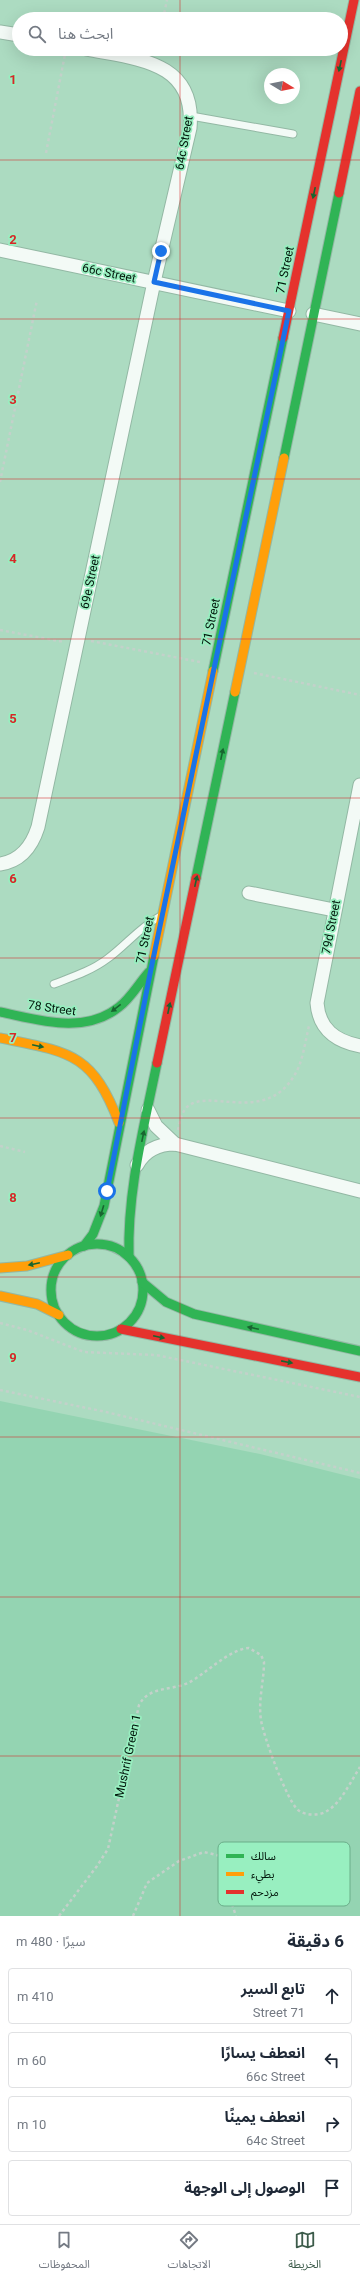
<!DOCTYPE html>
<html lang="ar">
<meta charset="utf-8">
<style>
body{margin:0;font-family:Roboto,"Noto Sans Arabic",sans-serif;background:#f2f2f3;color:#1f2937;direction:rtl}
.compass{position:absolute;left:264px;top:68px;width:36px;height:36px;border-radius:50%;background:#fff;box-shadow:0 4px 16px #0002;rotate:100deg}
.stop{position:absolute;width:12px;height:12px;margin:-9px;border:3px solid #1a73e8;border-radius:50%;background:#fff}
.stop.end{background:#1a73e8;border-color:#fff;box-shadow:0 1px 4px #0008}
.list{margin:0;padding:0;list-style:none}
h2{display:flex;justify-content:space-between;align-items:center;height:52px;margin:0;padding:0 16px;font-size:17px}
h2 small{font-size:13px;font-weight:400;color:#747a83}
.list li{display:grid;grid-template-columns:26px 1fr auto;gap:12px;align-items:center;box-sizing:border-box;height:56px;margin:0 8px 8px;padding:0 8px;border:1px solid #e0e1e3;border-radius:4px}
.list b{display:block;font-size:15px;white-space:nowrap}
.list p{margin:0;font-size:13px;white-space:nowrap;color:#747a83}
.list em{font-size:13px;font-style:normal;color:#747a83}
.icon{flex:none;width:22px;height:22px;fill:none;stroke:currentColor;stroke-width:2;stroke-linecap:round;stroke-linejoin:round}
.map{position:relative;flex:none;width:360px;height:1916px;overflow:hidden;direction:ltr}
.search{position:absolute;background:#fff;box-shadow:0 4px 16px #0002;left:12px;right:12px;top:12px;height:44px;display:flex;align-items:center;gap:10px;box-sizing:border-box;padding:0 14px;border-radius:22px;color:#747a83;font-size:15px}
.sheet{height:308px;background:#fff}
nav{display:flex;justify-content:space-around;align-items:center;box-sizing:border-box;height:56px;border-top:1px solid #e0e1e3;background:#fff;font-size:11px;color:#747a83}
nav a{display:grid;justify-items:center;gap:2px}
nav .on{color:#3c5b4a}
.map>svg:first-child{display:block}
</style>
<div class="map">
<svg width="360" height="1916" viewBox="0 0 360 1916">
<rect width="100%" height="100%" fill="#acdbc1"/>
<polygon fill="#94d4b2" points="0,1401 260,1454 360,1479 360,1916 0,1916"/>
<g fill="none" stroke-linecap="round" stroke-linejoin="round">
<defs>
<g id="lane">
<polyline points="191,116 293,134"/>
<path d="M54,984C72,977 91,971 107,959C125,946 139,928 159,917"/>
</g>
<g id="street">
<polyline points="0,32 19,35"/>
<polyline points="0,250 289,311"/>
<polyline points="313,314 360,324"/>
<path d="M360,785L317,1003C319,1029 335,1041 360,1046"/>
<path d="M0,864C21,861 32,846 38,827L154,282L190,128C196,60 135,59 86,49"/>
<polyline points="249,893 334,910"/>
<polyline points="148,1110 156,1126 175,1144"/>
<path d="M137,1165C145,1150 159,1144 175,1144L360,1191"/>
</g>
<g id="fast">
<polyline points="284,458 339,193"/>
<polyline points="213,671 283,338"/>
<polyline points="196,878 235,692"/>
<path d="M0,1012C39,1020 84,1035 119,1007C131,998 139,983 149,972"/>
<circle cx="97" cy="1290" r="46"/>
<polyline points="84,1246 93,1234 104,1206 154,956"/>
<path d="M129,1257C127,1191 144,1127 157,1063"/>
<polyline points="142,1282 166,1302 194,1314 360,1351"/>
</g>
<g id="slow">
<polyline points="235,692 284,458"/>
<polyline points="154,956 213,671"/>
<path d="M0,1038C69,1052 92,1052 119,1123"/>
<polyline points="0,1268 27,1266 68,1255"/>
<polyline points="0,1296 37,1304 59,1315"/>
</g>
<g id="jam">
<polyline points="339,193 360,91"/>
<polyline points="283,338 354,0"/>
<polyline points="157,1063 196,878"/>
<polyline points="121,1329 360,1377"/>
</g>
</defs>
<use href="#lane" stroke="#93b8a4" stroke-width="9"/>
<use href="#street" stroke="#93b8a4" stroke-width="15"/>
<use href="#fast" stroke="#93b8a4" stroke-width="11"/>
<use href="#slow" stroke="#93b8a4" stroke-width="11"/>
<use href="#jam" stroke="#93b8a4" stroke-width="11"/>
<g stroke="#c3d1ca" stroke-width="2.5" stroke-dasharray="3 3" stroke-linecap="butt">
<polyline points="163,19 167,0"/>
<polyline points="46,153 66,49"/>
<polyline points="0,482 37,300"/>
<polyline points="0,630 64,642"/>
<polyline points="91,641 200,662"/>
<polyline points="254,673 360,695"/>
<path d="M178,1130C180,1122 181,1113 187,1107C209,1087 264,1125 294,1076C303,1062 305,1042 309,1026"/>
<polyline points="0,1146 25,1152"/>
<polyline points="0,1323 27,1330 84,1352 156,1355 360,1397"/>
<polyline points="0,1390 106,1412 360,1473"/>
<path d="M59,1916L97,1866L108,1849L139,1705C149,1686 170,1691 188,1683C206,1674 229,1649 249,1648L261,1655L264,1662C264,1681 258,1700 261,1720C263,1735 287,1801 298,1810C306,1816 319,1816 327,1811C341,1803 351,1781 360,1767"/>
<polyline points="133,1916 147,1883 179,1861 204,1852 225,1857 237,1876 232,1904 236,1916"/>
</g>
<use href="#lane" stroke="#f3faf6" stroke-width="7"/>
<use href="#street" stroke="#f3faf6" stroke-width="13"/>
<use href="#fast" stroke="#30b455" stroke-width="9"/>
<use href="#slow" stroke="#ff9f0a" stroke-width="9"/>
<use href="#jam" stroke="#e5322d" stroke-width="9"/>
</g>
<defs><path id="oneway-solid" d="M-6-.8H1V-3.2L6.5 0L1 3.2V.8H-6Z"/></defs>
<g fill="#186530">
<use href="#oneway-solid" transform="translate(340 66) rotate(102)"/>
<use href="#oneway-solid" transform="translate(314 193) rotate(102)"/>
<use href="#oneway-solid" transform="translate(222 754) rotate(-78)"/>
<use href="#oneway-solid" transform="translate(196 881) rotate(-78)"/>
<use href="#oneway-solid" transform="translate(116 1008) rotate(142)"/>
<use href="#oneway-solid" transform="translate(169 1008) rotate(-78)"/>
<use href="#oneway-solid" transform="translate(38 1046) rotate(12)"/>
<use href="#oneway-solid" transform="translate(143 1136) rotate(-78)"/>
<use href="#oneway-solid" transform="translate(102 1211) rotate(107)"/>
<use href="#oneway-solid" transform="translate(34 1264) rotate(168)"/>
<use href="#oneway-solid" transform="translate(253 1328) rotate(-168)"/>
<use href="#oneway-solid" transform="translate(159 1337) rotate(12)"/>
<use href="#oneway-solid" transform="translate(287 1362) rotate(11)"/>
</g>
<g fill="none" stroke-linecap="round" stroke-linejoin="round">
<polyline stroke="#1a73e8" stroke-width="5" points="107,1191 151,969 289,311 154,282 161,251"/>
</g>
<path fill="none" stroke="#d62828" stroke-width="1" stroke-opacity="0.55" d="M180,0V19M180,49V1916M0,160H360M0,319H360M0,479H360M0,639H360M0,798H360M0,958H360M0,1118H360M0,1277H360M0,1437H360M0,1597H360M0,1756H360"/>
<g text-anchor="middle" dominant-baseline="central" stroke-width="3.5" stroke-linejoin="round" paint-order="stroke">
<g font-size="12" fill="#00160a" stroke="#98efc0">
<text transform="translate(184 143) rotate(-80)">64c Street</text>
<text transform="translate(285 270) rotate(-78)">71 Street</text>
<text transform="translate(109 273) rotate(12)">66c Street</text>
<text transform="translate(90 582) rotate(-78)">69e Street</text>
<text transform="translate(211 622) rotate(-78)">71 Street</text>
<text transform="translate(331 927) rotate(-79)">79d Street</text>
<text transform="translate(145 940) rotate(-78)">71 Street</text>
<text transform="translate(52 1008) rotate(8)">78 Street</text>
<text transform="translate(128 1756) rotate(-78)">Mushrif Green 1</text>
</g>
</g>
<rect x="218" y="1842" width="132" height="64" rx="6" fill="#98efc0" stroke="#6aae89" stroke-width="1"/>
<rect x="226" y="1854" width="18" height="4" fill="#30b455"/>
<rect x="226" y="1872" width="18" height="4" fill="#ff9f0a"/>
<rect x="226" y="1890" width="18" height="4" fill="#e5322d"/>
<g font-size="11" fill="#00160a">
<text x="251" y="1860">سالك</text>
<text x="251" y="1878">بطيء</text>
<text x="251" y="1896">مزدحم</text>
</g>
<g font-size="13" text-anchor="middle" font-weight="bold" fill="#d62828" stroke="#98efc0" stroke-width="3.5" stroke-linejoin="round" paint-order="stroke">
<text x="13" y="84">1</text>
<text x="13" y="244">2</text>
<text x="13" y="404">3</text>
<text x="13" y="563">4</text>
<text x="13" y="723">5</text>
<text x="13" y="883">6</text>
<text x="13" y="1042">7</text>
<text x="13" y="1202">8</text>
<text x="13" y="1362">9</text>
</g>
</svg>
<svg class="compass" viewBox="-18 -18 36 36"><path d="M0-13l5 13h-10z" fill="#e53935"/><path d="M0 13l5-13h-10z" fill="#747a83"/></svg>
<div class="stop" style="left:107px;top:1191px"></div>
<div class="stop end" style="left:161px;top:251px"></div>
<div class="search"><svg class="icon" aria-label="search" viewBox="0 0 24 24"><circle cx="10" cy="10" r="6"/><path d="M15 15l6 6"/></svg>ابحث هنا</div>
</div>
<section class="sheet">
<h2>6 دقيقة<small>سيرًا · 480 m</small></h2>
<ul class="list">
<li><svg class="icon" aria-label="ahead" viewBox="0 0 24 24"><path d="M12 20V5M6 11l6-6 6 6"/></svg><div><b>تابع السير</b><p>71 Street</p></div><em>410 m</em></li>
<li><svg class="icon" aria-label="left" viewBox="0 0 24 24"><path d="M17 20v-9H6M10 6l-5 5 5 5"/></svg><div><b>انعطف يسارًا</b><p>66c Street</p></div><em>60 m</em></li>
<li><svg class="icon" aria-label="right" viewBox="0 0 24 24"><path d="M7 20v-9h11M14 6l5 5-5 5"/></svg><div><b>انعطف يمينًا</b><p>64c Street</p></div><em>10 m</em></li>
<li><svg class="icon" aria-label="arrive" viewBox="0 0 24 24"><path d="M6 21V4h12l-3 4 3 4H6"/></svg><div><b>الوصول إلى الوجهة</b></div></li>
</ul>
</section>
<nav>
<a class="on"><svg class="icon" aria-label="map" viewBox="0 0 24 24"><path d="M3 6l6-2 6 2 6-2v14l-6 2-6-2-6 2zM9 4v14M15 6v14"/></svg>الخريطة</a>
<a><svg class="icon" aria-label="directions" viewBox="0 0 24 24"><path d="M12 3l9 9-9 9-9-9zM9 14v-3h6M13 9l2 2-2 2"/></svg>الاتجاهات</a>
<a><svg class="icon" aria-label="saved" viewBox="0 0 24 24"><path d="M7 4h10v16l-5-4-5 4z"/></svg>المحفوظات</a>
</nav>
